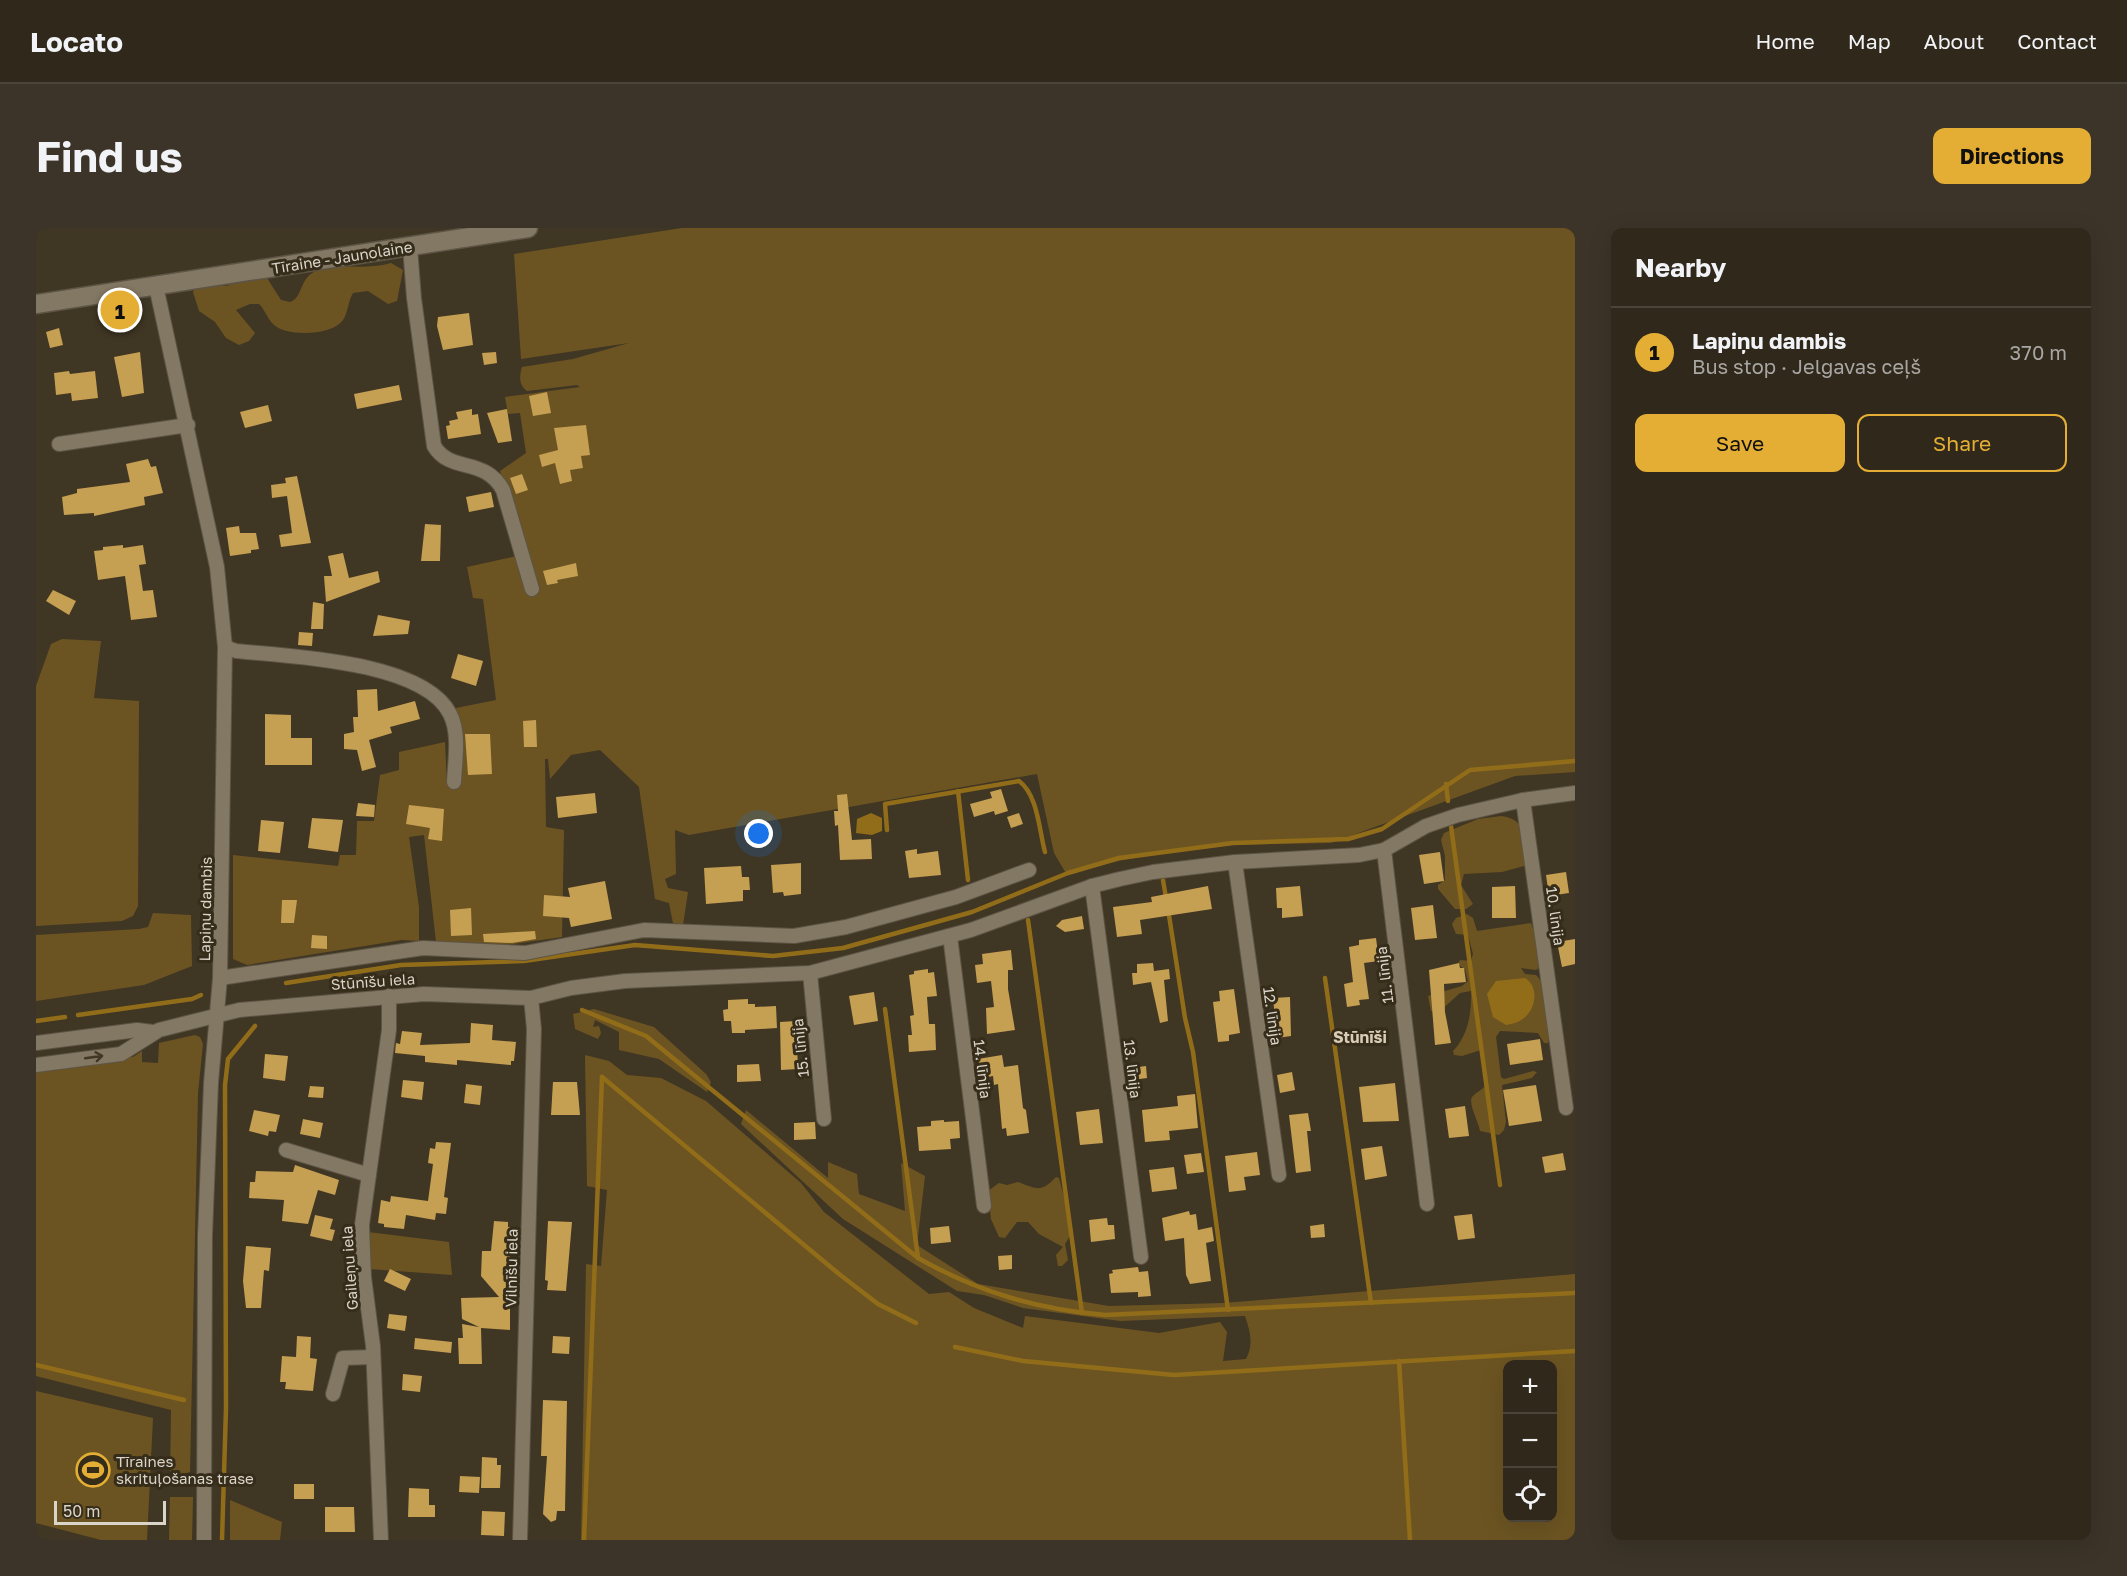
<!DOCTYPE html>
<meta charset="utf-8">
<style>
body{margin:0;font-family:"Golos Text",sans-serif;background:#3c3428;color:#f1f3f6}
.controls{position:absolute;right:18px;bottom:18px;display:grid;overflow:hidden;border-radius:12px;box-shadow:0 6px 24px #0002}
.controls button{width:54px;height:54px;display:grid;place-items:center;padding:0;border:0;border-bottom:2px solid #4b443a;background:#30281b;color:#f1f3f6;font:30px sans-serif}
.scale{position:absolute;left:18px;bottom:15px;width:112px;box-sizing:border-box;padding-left:6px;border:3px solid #dad4c9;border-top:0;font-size:16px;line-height:21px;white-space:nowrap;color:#dad4c9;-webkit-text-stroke:4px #362c1a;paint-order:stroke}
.you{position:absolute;left:723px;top:606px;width:21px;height:21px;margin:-15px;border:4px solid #fff;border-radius:50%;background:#1a73e8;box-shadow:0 0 0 9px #1a73e833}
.badge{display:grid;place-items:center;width:39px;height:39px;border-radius:50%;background:#e4ae35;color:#111;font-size:20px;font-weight:700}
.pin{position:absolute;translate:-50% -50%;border:3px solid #fff;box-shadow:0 2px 6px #0006}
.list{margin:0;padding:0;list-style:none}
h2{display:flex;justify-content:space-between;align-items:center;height:78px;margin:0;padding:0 24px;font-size:26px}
h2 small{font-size:20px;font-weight:400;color:#a8a6a3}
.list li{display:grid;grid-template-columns:39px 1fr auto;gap:18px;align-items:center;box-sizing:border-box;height:90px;padding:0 24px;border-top:2px solid #4b443a}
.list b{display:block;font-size:22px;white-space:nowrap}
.list p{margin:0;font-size:20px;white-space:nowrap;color:#a8a6a3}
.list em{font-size:20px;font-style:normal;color:#a8a6a3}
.actions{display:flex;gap:12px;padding:18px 24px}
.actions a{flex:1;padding:14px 0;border:2px solid #e4ae35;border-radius:12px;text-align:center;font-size:21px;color:#e4ae35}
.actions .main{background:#e4ae35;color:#111}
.icon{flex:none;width:33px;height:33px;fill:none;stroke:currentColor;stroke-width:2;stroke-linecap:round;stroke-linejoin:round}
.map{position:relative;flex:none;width:1539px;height:1312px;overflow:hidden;border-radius:12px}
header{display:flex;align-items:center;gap:36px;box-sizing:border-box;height:84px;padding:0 30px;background:#30281b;border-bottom:2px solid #4b443a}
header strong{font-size:28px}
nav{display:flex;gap:33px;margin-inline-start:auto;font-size:21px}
.intro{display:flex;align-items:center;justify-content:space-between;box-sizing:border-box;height:144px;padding:0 36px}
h1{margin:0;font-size:42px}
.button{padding:15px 27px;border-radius:12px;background:#e4ae35;color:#111;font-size:21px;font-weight:700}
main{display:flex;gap:36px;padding:0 36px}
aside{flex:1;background:#30281b;border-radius:12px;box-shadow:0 6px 24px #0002}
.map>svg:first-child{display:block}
</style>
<header>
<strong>Locato</strong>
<nav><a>Home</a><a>Map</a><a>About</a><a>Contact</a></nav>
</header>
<div class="intro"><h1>Find us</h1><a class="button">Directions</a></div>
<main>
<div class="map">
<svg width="1539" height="1312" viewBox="0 0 1539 1312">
<rect width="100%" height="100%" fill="#403624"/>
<g fill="#6c5422" fill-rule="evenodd">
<path d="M646,0H1539V544L1479,548L1295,615L1176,617L1082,633L1031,647L1018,625L1001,546L653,607L639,602L640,646L629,651L632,660L652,664L647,697L637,695L633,675L619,671L603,559L564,522L535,527L514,551L512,531H509L510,599L528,602L526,709L470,717L400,714L388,607L373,609L383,679V713L366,712L211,737L197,731V627L302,638L304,627H320L321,593H338L344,547L363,542V524L409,514L411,556L422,557L415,481L460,472L447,371L437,370L431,339L490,326L464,243L490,225L484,185L472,186L469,169L544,159L541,157L491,163C483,157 483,149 486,139L537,131L593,115L485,131L478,26Z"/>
<path d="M355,35L367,42L361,73L352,76L332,63L317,65C312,73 312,85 307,92C296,108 249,109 237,96C231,90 229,82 223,76H214L200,82L219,105L213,113L203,117L190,110L179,94L163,83L157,64L160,57L191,58L207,48L222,45L231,50L245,72L254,74C267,70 263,50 280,43C301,34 329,43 355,35Z"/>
<polygon points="26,411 65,413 58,470 103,473 102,678 97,688 86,693 0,698 0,458 15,416"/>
<path d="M1465,588C1493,591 1489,615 1492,637L1466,644L1428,646L1425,657L1437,676L1430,681H1419L1402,661V657L1409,652V628L1405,612L1408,605L1442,591Z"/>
<polygon points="117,685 155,687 156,738 108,757 0,773 0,707 103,701 112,699"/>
<path d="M1431,686L1437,690L1441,703L1495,695L1502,714L1505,738L1500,742L1485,740L1489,746L1500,747L1508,756L1514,807L1512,815H1508L1502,805L1464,803L1460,809L1465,849L1468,851L1497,843L1501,844L1496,850L1466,857L1470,894L1468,902L1463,907L1444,903C1443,895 1432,875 1436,869C1440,864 1448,861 1452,855L1445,822L1426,828L1418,827L1417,823C1432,808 1436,784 1435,763L1424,765L1403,784L1395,783L1392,768L1426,758L1432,753L1429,742L1422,736L1424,732L1435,733L1437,726L1432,707L1420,706L1416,696L1420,690Z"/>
<polygon points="558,781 618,799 670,846 675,854 671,864 623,831 583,822 583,804 559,792 557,799 563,798 565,805 562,811 539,801 537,786"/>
<polygon points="159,807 164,809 167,816 162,865 154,1244 134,1250 135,1182 0,1148 0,841 97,829 106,823 106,834 122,835 123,815"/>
<path d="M549,827L573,833L591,847L625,850L670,873L765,955L788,984L893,1066L913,1064L938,1080L987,1100L989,1088L1123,1105L1184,1094L1191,1104L1187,1133L1210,1131C1218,1116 1214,1103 1209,1088L1084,1093L987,1080L948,1067L921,1063L807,991L705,896L710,882L792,950V934L821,946L823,966L869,983L865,935L889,948L881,1017L942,1056L1073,1078L1188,1075L1539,1046V1312H545L550,1036L565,1038L571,962L551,958ZM1516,1136V1290H1472V1136Z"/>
<path d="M1020,949L1023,950L1037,1003L1029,1016L1032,1032L1026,1038H1022L1020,1027L1027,1019L1003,1006L992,994H981L969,1010L963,1009L955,991L952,963L963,955L971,957L982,954C1001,961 1005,965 1020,949Z"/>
<polygon points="332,1004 413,1014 416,1047 333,1041"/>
<polygon points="0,1163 117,1190 111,1312 65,1312 0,1295"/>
<polygon points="134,1269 157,1269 156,1312 133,1312"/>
<polygon points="194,1272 246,1294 244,1312 194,1312"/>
</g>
<g fill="#926d19">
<polygon points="835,585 846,590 846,603 836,607 820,605 821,591"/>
<path d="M1489,750C1504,759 1500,784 1485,792C1481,795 1475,796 1470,797L1457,789L1451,766L1460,753Z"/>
</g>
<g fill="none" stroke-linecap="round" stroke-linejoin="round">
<g stroke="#926d19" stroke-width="4.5">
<polyline points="1410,556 1412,573"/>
<polyline points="922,563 932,652"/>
<polyline points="1415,598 1464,957"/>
<path d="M851,602L849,576L983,553C1002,567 1003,602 1009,624"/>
<polyline points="1127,652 1130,670"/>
<polyline points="1132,681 1149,790 1157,824 1192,1082"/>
<polyline points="992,692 1046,1085"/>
<polyline points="1289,750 1335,1075"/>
<polyline points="250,755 365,737 488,733 599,717 737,728 807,720 936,684 1032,645 1083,630 1197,615 1312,611 1346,601 1434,542 1539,533"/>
<polyline points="849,781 882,1030"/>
<path d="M546,782L610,808L882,1030C942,1064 1000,1081 1069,1087L1539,1065"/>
<polyline points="42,787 156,771 165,767"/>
<polyline points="0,793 29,789"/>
<polyline points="566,849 803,1046 842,1076 880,1095"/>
<polyline points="919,1119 987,1133 1138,1147 1539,1123"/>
<polyline points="1363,1133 1374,1312"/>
<polyline points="0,1137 148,1172"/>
<polyline points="186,1312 190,1180 189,857 192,831 219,798"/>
<polyline points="548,1312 566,849"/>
</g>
</g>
<g fill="#c59f52">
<polygon points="433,85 437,117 407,122 401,98 402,89"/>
<polygon points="23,100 27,117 14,120 10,104"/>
<polygon points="104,124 108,165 86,169 78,129"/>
<polygon points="460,124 461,135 448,137 446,125"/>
<polygon points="33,143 34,146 59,143 62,170 36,173 35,165 20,167 18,145"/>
<polygon points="363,157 366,172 321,181 318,166"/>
<polygon points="511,164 515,185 497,188 493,168"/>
<polygon points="232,177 236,193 209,200 204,184"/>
<polygon points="436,181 436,187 442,186 445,206 412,211 410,198 414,197 413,193 422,191 420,184"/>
<polygon points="471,181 476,213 462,215 451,185"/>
<polygon points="550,197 554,227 545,228 547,240 534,242 536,253 524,256 519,235 506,239 503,227 522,222 518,200"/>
<polygon points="112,231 115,239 120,238 127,265 108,269 109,277 58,288 58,285 28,287 26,269 41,265 41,261 94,254 90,236"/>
<polygon points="486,246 492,262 480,266 474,250"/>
<polygon points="261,248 275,315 245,319 243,307 256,305 251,268 236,270 235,257 250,255 249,250"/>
<polygon points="455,264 458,279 433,284 430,269"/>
<polygon points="389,296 405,297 404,333 385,333"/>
<polygon points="203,298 204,305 220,305 223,321 215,322 215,325 194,328 190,300"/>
<polygon points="87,317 87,320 107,317 110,336 103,337 107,363 117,362 121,389 95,392 89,348 62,352 58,323 67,322 67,319"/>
<polygon points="307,325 313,350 342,343 344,354 290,374 288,348 296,348 292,328"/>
<polygon points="540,335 542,348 521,352 522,355 511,357 507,343"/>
<polygon points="17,362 40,373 33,387 10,373"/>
<polygon points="277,374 288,376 287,401 275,401"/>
<polygon points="342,387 374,393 372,406 337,408"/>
<polygon points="263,404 277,405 276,418 262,417"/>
<polygon points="422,426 447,433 440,458 415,450"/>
<polygon points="341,461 342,483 379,473 384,491 354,499 356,505 333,512 340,539 326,543 321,522 308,521 308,506 318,504 317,489 322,489 321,462"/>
<polygon points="229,486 255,487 255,510 276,510 276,537 229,537"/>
<polygon points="500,492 501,519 488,519 487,493"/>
<polygon points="429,506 454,506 456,546 432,547"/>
<polygon points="965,561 972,583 959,587 958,583 938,589 934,576 956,570 954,564"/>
<polygon points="559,565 561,585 522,590 520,569"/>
<polygon points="811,566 816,612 835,611 836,631 804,632 802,597 799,598 798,583 802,583 801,567"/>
<polygon points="322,575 339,577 338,589 320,588"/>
<polygon points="373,577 408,581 406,613 392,611 394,600 370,596"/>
<polygon points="983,585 987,596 975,600 971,589"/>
<polygon points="276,590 307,592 302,624 272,620"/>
<polygon points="225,592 248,594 244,625 222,623"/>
<polygon points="881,621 881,626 902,623 905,647 873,650 869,623"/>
<polygon points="1404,624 1408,653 1388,656 1383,627"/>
<polygon points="765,635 765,666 748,668 747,664 737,665 735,637"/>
<polygon points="705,638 706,649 713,649 714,662 707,662 707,673 670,676 668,640"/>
<polygon points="1530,644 1533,665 1513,668 1510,647"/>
<polygon points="569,653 576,691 535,699 533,690 507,688 508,667 534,669 532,660"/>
<polygon points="1172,658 1176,681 1104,692 1106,706 1081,709 1077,679 1116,674 1115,669"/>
<polygon points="1264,658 1267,688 1246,690 1246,680 1241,680 1240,660"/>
<polygon points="1479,658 1480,690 1456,690 1456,659"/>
<polygon points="246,672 261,672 258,695 245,695"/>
<polygon points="1397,677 1401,710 1379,712 1375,680"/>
<polygon points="435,680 436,707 415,708 414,682"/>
<polygon points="1046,688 1048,701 1029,704 1020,698 1026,692"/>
<polygon points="499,703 500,711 476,715 448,714 447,706"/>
<polygon points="276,707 291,708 291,721 275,720"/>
<polygon points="1340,710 1343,733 1328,735 1333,771 1323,772 1324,777 1311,779 1308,756 1317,754 1313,719 1323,717 1323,712"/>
<polygon points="1539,711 1539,736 1526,739 1521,714"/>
<polygon points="975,722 977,742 972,742 972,761 979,802 951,806 950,780 958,779 955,753 941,755 939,737 947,736 946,726"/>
<polygon points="1117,735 1118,743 1133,741 1134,751 1128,752 1132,793 1124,795 1115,754 1097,757 1096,745 1101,745 1101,736"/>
<polygon points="1423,735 1424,740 1428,740 1430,754 1408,756 1409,784 1415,815 1399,817 1393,742"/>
<polygon points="892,741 892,745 898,744 901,768 891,769 893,796 899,796 900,822 873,824 872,807 876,807 874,788 878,787 873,747 878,746 878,743"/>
<polygon points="1198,761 1204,805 1193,807 1193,813 1182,814 1177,774 1184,773 1183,763"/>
<polygon points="838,764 842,793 818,797 813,768"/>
<polygon points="1254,769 1255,808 1241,810 1237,770"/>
<polygon points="712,771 712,776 719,776 719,779 740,778 741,800 709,802 709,805 696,805 695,793 688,793 687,782 692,781 692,772"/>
<polygon points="760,793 762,841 745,842 744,794"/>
<polygon points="435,795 457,797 456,812 480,814 478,833 475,833 475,837 421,832 421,837 389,834 389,828 359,825 360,815 364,816 366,803 386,805 384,817 434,815"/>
<polygon points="1504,811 1507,832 1474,837 1471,816"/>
<polygon points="229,826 252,828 249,853 227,850"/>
<polygon points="966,827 968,839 982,837 987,880 990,882 993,905 971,908 970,900 966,901 962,856 958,857 957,848 946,850 942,831"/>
<polygon points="723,836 725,853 701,854 701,837"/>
<polygon points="1110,838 1111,850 1096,852 1095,840"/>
<polygon points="1256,844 1259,862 1244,865 1241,847"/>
<polygon points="367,852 388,854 386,872 365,869"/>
<polygon points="517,854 541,854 544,887 515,887"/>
<polygon points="1359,855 1363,893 1327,894 1323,859"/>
<polygon points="430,856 446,858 444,877 428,875"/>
<polygon points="1500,857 1506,893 1473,898 1467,862"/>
<polygon points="274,858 288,859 287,870 272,869"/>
<polygon points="1159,866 1162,900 1133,903 1134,912 1109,914 1106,882 1142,878 1141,868"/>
<polygon points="1429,878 1433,908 1413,910 1409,881"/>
<polygon points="1063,881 1067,915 1044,917 1040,884"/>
<polygon points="218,882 244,887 240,904 233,903 232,908 213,903"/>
<polygon points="1272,885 1275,903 1271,903 1275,943 1260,945 1253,887"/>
<polygon points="267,891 287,895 284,910 264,906"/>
<polygon points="908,892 908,894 923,893 924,910 914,911 915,921 883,923 881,899 895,898 895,893"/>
<polygon points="779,894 780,911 758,912 758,895"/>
<polygon points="400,914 415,915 408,969 412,970 410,986 400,985 399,992 370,987 368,1001 348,999 348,996 342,995 345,972 354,974 355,968 392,973 397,936 392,935 394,920 399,921"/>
<polygon points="1346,918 1351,948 1329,952 1325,921"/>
<polygon points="1221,924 1224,947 1208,949 1210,962 1193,964 1189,928"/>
<polygon points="1165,925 1168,944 1151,946 1148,927"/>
<polygon points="1527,925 1530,942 1509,945 1506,929"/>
<polygon points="259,937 303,952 299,967 282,962 272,996 246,993 248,972 213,970 214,954 219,954 220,943 257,944"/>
<polygon points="1138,939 1141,961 1116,964 1113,942"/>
<polygon points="1153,983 1154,987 1160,986 1162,1002 1176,999 1178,1013 1170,1015 1175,1053 1154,1056 1150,1047 1148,1010 1129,1013 1126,990"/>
<polygon points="1436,986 1439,1010 1422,1012 1418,988"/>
<polygon points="279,987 297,991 294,1001 299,1002 296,1013 274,1008"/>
<polygon points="1071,990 1072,997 1078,997 1079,1011 1055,1014 1053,992"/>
<polygon points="458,993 472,994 472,999 476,999 471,1072 474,1072 474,1102 445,1100 446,1136 423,1136 422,1110 427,1110 426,1096 443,1099 426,1091 425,1070 463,1069 445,1048 446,1023 455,1023"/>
<polygon points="512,993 536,994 530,1063 511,1062 512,1053 509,1052"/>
<polygon points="1288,996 1289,1009 1275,1010 1274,998"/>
<polygon points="913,998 915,1014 895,1016 894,1000"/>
<polygon points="210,1018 235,1020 233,1043 228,1042 225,1080 210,1080 207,1053"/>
<polygon points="976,1027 976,1041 963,1042 962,1028"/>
<polygon points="1102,1039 1103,1044 1112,1043 1115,1068 1102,1069 1102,1064 1075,1065 1073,1046 1077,1045 1076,1042"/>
<polygon points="354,1041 375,1051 369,1063 348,1053"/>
<polygon points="353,1086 371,1088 369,1103 351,1100"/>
<polygon points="261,1108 275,1109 274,1130 281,1131 277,1163 249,1161 250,1154 244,1154 246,1128 260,1129"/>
<polygon points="517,1108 534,1109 533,1126 516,1125"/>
<polygon points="379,1110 416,1114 415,1125 378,1121"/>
<polygon points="367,1146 386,1148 384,1164 366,1162"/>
<polygon points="507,1172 531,1173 529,1283 521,1283 520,1292 515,1294 507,1286 511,1228 505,1228"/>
<polygon points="446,1229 461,1230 461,1237 465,1237 464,1260 445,1260"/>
<polygon points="424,1248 444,1249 443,1265 423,1264"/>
<rect x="258" y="1256" width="20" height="15"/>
<polygon points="373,1260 393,1261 393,1277 399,1277 399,1289 372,1289"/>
<polygon points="289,1279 318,1279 319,1304 289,1304"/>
<polygon points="446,1283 469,1284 468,1308 445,1307"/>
</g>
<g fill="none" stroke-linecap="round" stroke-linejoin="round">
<defs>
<g id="street">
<path d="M374,19L378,70L398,218C415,246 448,228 467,262L496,361"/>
<polyline points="120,58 181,339 189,419 184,750 175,855 169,1008 168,1312"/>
<polyline points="23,216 152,197"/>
<path d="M189,419L200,423C252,428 388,433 414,486C424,505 419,533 418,554"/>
<polyline points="1487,572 1530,880"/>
<polyline points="1348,622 1391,976"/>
<polyline points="1199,634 1243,947"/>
<polyline points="1056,658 1105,1029"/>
<polyline points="914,708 948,978"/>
<polyline points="774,745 788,891"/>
<polyline points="184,750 387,720 489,725 608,702 758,708 810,699 920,669 993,642"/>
<polyline points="0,815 101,802 117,804"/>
<polyline points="0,837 85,826 123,802 203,782 388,766 495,770 535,760 589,753 774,745 935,702 1056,658 1084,651 1117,644 1199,634 1323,627 1348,622 1390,598 1422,587 1487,572 1539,565"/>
<polyline points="250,922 333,947"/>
<polyline points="297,1166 307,1130 337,1129"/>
<polyline points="345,1312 337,1118 328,1049 326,997 353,802 353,768"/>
<polyline points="484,1312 498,801 495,770"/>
</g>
<polyline id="secondary" points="0,76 492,0"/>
</defs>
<use href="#street" stroke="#5d5445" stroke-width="16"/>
<use href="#secondary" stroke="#5d5445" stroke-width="21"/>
<use href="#street" stroke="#837863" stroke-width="14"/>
<use href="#secondary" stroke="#837863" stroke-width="18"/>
</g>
<defs><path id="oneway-shaft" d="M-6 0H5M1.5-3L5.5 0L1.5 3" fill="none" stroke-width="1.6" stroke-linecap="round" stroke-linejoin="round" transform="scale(1.5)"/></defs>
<use stroke="#423725" href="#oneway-shaft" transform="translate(58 829) rotate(-8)"/>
<defs>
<symbol id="stadium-ring" viewBox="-11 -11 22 22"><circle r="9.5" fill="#362c1a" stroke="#e4ae35" stroke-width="1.5"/><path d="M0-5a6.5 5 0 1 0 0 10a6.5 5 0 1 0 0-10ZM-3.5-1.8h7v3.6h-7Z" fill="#e4ae35"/></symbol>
</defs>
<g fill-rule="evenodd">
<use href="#stadium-ring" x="38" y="1223" width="38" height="38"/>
</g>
<g text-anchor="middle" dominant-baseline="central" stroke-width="6" stroke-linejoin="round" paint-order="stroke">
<g font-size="15" fill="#dad4c9" stroke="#362c1a">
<text transform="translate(306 29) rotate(-9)">Tīraine - Jaunolaine</text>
<text transform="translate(169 681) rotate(-89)">Lapiņu dambis</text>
<text transform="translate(1520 688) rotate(82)">10. līnija</text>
<text transform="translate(1348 747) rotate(-97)">11. līnija</text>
<text transform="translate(337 753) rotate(-4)">Stūnīšu iela</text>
<text transform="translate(1237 788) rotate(82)">12. līnija</text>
<text transform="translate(764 820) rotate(-96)">15. līnija</text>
<text transform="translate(947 841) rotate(83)">14. līnija</text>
<text transform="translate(1097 841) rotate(83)">13. līnija</text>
<text transform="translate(313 1040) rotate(-94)">Gaileņu iela</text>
<text transform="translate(475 1040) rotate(-89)">Vilnīšu iela</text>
</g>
<g font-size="15" fill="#dad4c9" stroke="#362c1a" text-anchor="start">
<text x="80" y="1233">Tīraines<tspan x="80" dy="17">skrituļošanas trase</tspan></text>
</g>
<g font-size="16" font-weight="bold" fill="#d8ccb6" stroke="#362c1a">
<text x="1324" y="809">Stūnīši</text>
</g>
</g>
</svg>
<div class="controls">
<button>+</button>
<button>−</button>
<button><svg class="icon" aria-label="locate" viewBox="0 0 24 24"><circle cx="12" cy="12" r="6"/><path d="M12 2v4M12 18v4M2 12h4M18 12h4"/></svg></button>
</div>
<div class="scale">50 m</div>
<div class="you"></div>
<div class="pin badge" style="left:84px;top:82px">1</div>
</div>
<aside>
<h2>Nearby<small></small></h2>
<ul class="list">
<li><span class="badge">1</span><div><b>Lapiņu dambis</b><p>Bus stop · Jelgavas ceļš</p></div><em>370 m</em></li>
</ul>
<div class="actions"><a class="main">Save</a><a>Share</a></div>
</aside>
</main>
